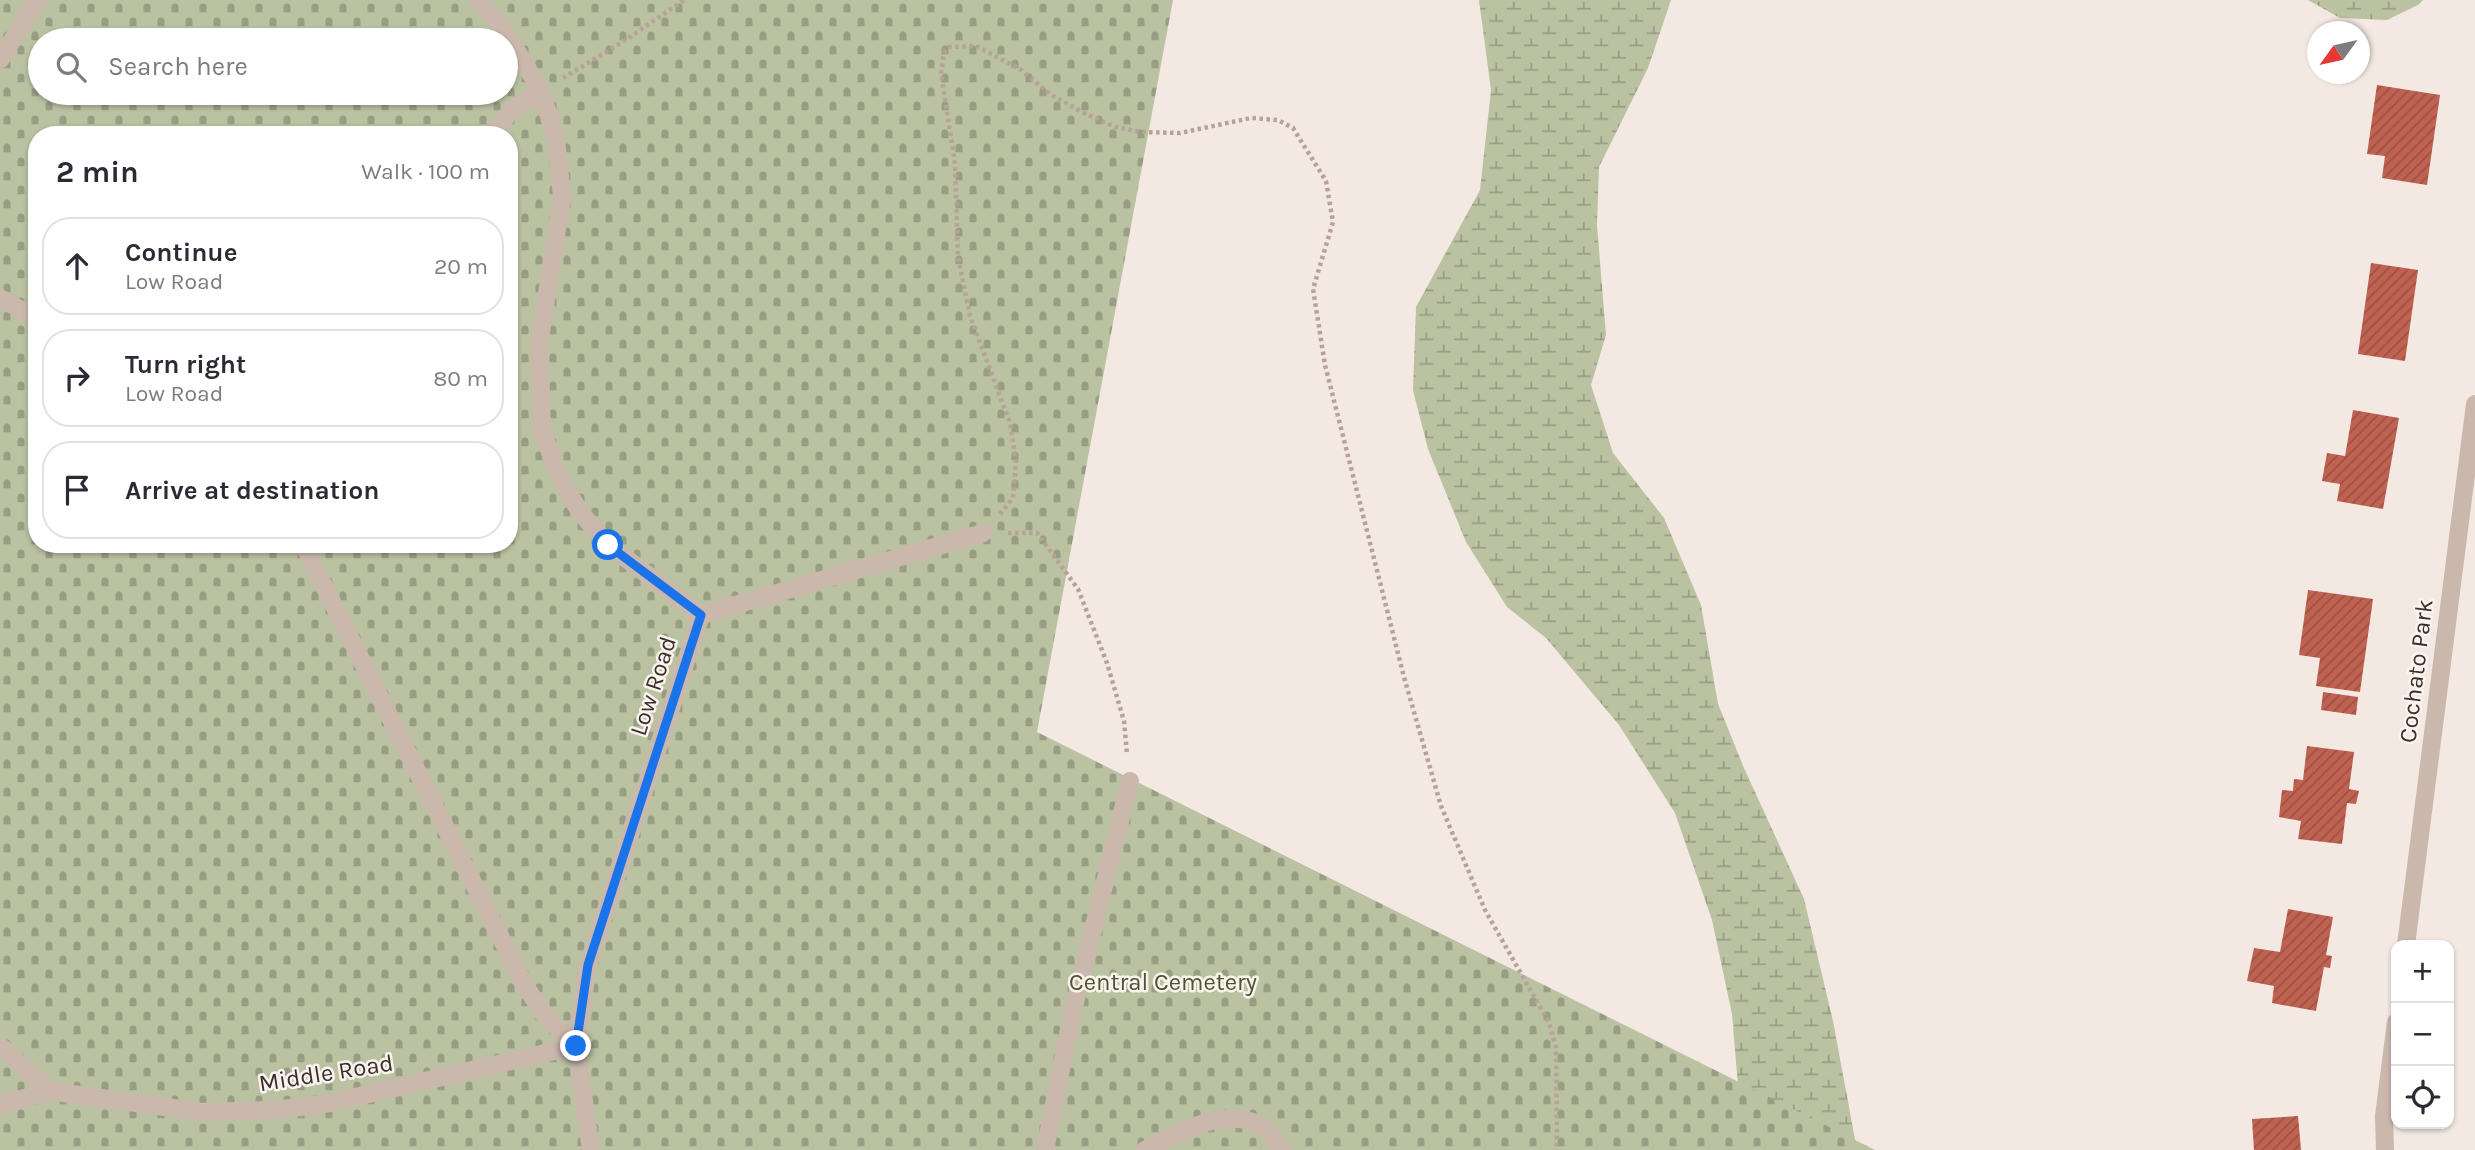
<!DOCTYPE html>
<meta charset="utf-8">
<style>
body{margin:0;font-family:Karla,sans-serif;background:#f2f2f3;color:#2b2b33}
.controls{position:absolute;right:21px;bottom:21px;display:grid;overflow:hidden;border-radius:14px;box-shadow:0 2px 5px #0004}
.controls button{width:63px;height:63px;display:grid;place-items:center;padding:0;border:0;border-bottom:2px solid #e1e1e2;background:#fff;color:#2b2b33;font:35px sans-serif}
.compass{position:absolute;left:2307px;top:21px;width:63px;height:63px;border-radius:50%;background:#fff;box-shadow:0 2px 5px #0004;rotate:237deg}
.stop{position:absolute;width:21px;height:21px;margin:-16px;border:5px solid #1a73e8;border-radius:50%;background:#fff}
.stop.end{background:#1a73e8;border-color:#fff;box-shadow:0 2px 7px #0008}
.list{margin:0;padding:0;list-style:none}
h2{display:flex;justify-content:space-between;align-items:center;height:91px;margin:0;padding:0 28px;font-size:30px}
h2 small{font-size:23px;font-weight:400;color:#7c7c81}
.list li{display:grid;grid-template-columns:46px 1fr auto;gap:21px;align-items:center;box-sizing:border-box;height:98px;margin:0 14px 14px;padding:0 14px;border:2px solid #e1e1e2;border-radius:28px}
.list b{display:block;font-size:26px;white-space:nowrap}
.list p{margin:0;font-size:23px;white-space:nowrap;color:#7c7c81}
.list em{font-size:23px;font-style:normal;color:#7c7c81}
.icon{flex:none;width:38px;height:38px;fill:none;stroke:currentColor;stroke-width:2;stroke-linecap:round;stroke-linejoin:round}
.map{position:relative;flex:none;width:2475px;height:1150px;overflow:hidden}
.search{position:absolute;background:#fff;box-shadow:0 2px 5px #0004;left:28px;top:28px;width:490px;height:77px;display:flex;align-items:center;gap:18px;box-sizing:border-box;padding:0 24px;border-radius:38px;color:#7c7c81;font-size:26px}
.panel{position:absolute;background:#fff;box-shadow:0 2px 5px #0004;left:28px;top:126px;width:490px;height:427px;border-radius:28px}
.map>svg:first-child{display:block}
</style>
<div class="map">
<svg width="2475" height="1150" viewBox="0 0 2475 1150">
<defs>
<pattern id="wetland-marsh" width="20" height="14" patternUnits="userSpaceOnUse" patternTransform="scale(1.75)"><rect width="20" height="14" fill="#bac2a2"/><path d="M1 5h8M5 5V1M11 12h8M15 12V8" fill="none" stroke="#989e84"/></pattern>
<pattern id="cemetery-stones" width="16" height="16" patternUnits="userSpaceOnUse" patternTransform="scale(1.75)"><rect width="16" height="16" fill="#bac2a2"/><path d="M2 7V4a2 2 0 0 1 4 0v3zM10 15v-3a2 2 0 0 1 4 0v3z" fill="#989e84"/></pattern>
<pattern id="building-hatch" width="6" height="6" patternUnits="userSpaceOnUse" patternTransform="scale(1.75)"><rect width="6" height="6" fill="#c06252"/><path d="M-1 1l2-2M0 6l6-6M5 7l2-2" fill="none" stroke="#9d5144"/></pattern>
</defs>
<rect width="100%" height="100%" fill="#f3e9e2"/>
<g fill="url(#wetland-marsh)">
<polygon points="1479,0 1671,0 1648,68 1599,167 1597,225 1606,335 1591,385 1613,453 1664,518 1701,605 1718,704 1744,768 1804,899 1833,1021 1857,1150 1739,1097 1732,1014 1712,920 1675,813 1619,725 1546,638 1507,607 1466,542 1428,449 1413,390 1416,307 1480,190 1491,90"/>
<polygon points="2308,0 2423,0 2418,5 2387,20 2340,18"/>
</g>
<path fill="url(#cemetery-stones)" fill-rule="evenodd" d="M0,0H1173L1037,732L1875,1150H0ZM40,40H506V93H40ZM37,135H509V544H37Z"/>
<g fill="url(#building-hatch)">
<polygon points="2377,85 2440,95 2427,185 2382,178 2385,156 2367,154"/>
<polygon points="2371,263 2418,270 2405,361 2358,354"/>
<polygon points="2353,410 2399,418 2383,509 2337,501 2340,484 2322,481 2327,453 2345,456"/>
<polygon points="2308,590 2373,599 2360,692 2316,686 2320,658 2299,655"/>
<polygon points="2323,692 2358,697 2356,715 2321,710"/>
<polygon points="2307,746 2354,752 2349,789 2359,791 2356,804 2347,803 2342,844 2298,839 2301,821 2279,817 2282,790 2293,791 2294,779 2303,780"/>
<polygon points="2288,909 2333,917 2326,955 2332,956 2330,968 2324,967 2316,1011 2272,1003 2274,986 2247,981 2254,948 2280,952"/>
<polygon points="2298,1116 2301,1150 2254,1150 2252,1119"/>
</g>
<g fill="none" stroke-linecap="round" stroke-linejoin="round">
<g stroke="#b7a298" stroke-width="4.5" stroke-dasharray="3.5 3.5" stroke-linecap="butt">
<polyline points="563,78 621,43 684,0"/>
<polyline points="1000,514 1013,498 1016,462 1010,423 970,316 958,257 955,164 941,73 944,53 949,47 976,46 1020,69 1050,94 1080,111 1115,127 1142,132 1180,133 1251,118 1278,120 1293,128 1326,181 1333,222 1313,289 1325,365 1404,677 1441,806 1485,910 1549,1023 1556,1047 1557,1150"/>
<polyline points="1008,533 1037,533 1078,589 1107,663 1124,721 1127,754"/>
</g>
<g stroke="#cbb8ad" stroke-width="18">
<polyline points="478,0 501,25 541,91 556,139 562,197 539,345 542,429 558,475 580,512 608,545 701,615 588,965 576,1046 591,1150"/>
<polyline points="0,60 37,0"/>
<polyline points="492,135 510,112 541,91"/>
<polyline points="0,298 37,319"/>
<polyline points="303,544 524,984 545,1016 576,1046"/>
<polyline points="701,615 983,533"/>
<polyline points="0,1046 50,1091"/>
<polyline points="0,1105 50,1091 201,1112 276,1110 330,1103 576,1046"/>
<polyline points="1045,1150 1071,1019 1130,781"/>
<path d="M1145,1150C1179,1133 1229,1102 1265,1129C1272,1134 1277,1143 1283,1150"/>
</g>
<g stroke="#cbb8ad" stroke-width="18">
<polyline points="2406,945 2475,404"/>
<polyline points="2385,1150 2384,1116 2396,1022"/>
</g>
</g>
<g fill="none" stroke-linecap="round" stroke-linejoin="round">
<polyline stroke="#1a73e8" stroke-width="9" points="576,1046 588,965 701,615 608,545"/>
</g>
<g text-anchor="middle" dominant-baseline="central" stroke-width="5" stroke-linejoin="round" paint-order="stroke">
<g font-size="24" fill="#3a2f2c" stroke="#faf3ee">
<text transform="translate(2416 671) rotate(-83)">Cochato Park</text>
<text transform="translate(653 686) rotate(-72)">Low Road</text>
<text transform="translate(326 1073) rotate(-9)">Middle Road</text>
</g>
<g font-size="24" fill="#4c5730" stroke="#faf3ee">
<text x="1163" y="982">Central Cemetery</text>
</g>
</g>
</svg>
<div class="controls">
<button>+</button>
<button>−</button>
<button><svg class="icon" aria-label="locate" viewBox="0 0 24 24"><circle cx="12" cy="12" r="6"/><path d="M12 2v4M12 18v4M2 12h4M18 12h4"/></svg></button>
</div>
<svg class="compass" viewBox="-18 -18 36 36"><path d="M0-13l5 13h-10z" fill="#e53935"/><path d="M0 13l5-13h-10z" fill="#7c7c81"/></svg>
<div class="stop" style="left:608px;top:545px"></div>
<div class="stop end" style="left:576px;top:1046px"></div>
<div class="search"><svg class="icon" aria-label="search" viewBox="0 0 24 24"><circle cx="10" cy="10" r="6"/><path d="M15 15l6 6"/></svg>Search here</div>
<section class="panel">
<h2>2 min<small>Walk · 100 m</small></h2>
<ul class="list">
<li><svg class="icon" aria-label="ahead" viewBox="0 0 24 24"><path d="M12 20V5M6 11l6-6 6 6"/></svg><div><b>Continue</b><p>Low Road</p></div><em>20 m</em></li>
<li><svg class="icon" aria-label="right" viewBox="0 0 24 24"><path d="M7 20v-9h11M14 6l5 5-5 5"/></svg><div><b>Turn right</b><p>Low Road</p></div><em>80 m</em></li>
<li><svg class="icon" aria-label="arrive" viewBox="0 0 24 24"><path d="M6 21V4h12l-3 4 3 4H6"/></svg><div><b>Arrive at destination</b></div></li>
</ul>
</section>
</div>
